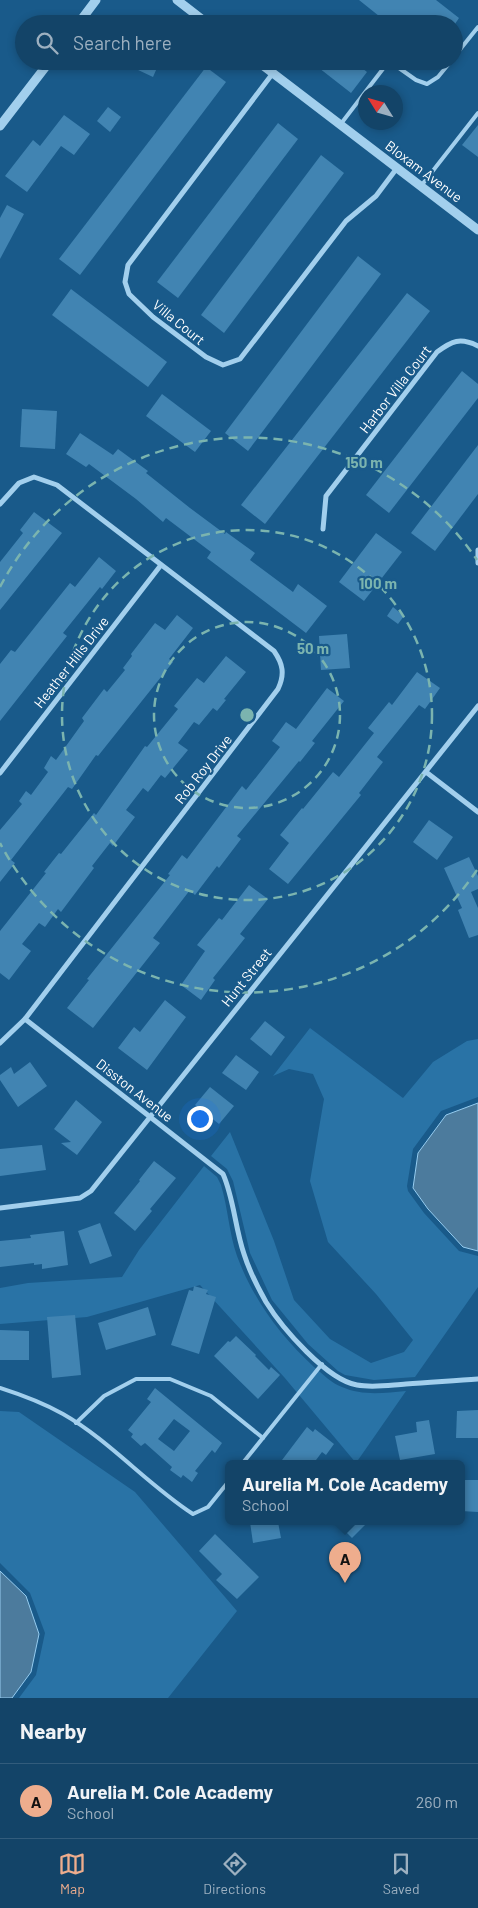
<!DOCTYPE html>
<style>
body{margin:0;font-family:Barlow,sans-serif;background:#1c4b6e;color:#f1f3f6}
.compass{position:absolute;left:358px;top:85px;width:45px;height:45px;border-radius:50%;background:#134468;box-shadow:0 2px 8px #0003;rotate:307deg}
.you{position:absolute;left:199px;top:1118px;width:18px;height:18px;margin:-12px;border:4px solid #fff;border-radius:50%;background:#1a73e8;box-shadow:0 0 0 8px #1a73e833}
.badge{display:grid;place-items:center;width:32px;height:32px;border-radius:50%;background:#eead8d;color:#111;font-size:16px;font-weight:700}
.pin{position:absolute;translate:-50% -41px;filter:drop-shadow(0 1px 2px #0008)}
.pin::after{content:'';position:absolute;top:26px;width:18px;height:15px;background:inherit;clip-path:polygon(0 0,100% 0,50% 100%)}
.popup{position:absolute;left:225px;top:1460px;width:240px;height:65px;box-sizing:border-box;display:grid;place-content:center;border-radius:8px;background:#134468;filter:drop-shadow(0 1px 4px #0005);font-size:16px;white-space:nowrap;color:#9db0c0}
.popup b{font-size:19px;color:#f1f3f6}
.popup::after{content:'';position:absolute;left:50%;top:100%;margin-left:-10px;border:10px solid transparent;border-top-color:#134468}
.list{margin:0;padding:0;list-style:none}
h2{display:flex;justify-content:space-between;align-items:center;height:65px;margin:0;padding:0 20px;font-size:21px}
h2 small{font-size:16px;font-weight:400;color:#9db0c0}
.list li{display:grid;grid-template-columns:32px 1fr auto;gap:15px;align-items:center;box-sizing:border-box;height:75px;padding:0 20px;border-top:1px solid #325c7c}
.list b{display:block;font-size:19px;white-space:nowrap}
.list p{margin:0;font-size:16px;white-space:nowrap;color:#9db0c0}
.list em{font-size:16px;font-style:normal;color:#9db0c0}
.icon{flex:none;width:28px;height:28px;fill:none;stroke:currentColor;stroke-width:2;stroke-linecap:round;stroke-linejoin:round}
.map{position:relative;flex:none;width:478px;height:1698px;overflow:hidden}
.search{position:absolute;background:#134468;box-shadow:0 2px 8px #0003;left:15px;right:15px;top:15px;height:55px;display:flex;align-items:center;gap:12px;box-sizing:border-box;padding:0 18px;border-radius:28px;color:#9db0c0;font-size:19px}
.sheet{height:140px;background:#134468}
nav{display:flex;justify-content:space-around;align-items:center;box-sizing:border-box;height:70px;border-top:1px solid #325c7c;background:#134468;font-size:14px;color:#9db0c0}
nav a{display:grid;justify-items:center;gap:2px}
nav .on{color:#eead8d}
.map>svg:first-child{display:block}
</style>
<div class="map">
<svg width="478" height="1698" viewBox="0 0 478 1698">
<rect width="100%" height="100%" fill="#195a8a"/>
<g fill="#2973a6">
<polygon points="310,1028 403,1098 433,1062 467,1041 478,1039 478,1097 441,1111 413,1149 407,1186 408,1191 424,1213 459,1251 478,1256 478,1287 415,1377 374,1380 345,1375 338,1371 308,1344 272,1300 250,1253 233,1181 227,1169 211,1156 230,1132 274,1241 294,1300 330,1339 371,1363 404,1352 413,1340 376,1294 328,1242 310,1181 324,1099 313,1074 289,1069 273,1076"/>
<path d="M204,1166L217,1177L221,1185C228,1208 229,1233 237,1256C253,1299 280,1336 314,1367C323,1374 331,1383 342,1387C362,1396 384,1393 406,1391L356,1463L284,1377L200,1285L87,1317L0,1324V1288L28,1283L122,1277L139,1250Z"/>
<polygon points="0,1411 19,1412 135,1492 237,1611 168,1698 19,1698 36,1675 45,1633 30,1593 0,1563"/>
</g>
<g fill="#4c7b9d" stroke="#95ccf0">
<polygon points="478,1103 478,1251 463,1247 428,1209 413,1188 418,1153 446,1115"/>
<polygon points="0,1571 26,1596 39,1634 31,1672 12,1698 0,1698"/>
</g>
<g fill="#4184b2" fill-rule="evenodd">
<polygon points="359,0 436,0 459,18 455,24 389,24"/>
<polygon points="119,61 160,61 153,77"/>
<polygon points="310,61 353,61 367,72 351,93"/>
<polygon points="206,67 226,82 80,275 59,259"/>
<polygon points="108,107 121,117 110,132 97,121"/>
<polygon points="64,115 90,134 74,155 61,146 27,192 5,176 33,140 40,146"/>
<polygon points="278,123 298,139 178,298 157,282"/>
<polygon points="478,125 478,157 462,145"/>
<polygon points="321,155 344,173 224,333 201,315"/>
<polygon points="7,205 24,214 0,259 0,218"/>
<polygon points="358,256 381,274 248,451 225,433"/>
<polygon points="71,289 167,362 148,387 52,315"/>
<polygon points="407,293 430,311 265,524 241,505"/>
<polygon points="462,371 478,384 478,398 389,513 366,495"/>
<polygon points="162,394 211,431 195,452 146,416"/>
<polygon points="22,409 57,411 55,449 20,447"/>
<polygon points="80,433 113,455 118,449 148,471 146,473 190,508 225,534 226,532 255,553 250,560 293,592 298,584 327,606 306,633 207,558 211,552 166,518 163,522 136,499 89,464 86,467 66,454"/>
<polygon points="478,445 478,494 435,551 411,533"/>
<polygon points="34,512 62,533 0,610 0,562 23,533 20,530"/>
<polygon points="376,533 402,552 364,601 339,582"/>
<polygon points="99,557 116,571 102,589 100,587 63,633 67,636 0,721 0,664 11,650 15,652 70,583 75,587"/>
<polygon points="393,607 404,616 398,624 387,616"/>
<polygon points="177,615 193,628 169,659 173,662 98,756 96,755 72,789 68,787 11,860 15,863 0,882 0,830 22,804 19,801 26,791 31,795 48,772 44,768 51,756 56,760 84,721 82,718 104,689 107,692 125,670 123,668 132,656 131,654 155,623 165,630"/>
<polygon points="347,634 350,668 321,670 319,636"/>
<polygon points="226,656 246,672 224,699 226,700 217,711 213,708 199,725 194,722 178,743 188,750 165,778 161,775 148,792 143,788 126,810 135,817 113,846 110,843 92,866 94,868 61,912 58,909 45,927 39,923 22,944 31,951 9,980 0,973 0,931 46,873 44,872 59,853 61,854 94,813 96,815 145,746 147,747 178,709 174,706 197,678 204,683"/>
<polygon points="417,672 440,688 425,709 419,705 377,757 383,762 359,793 361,795 288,884 269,869 289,843 280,835 302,808 303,809 333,772 339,777 374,733 368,728 389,702 392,705"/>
<polygon points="327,688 344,701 312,741 315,743 300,762 299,761 237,836 241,839 219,868 217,866 195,895 190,890 153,938 160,943 93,1028 67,1008 89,980 87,979 170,875 168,874 182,855 187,859 242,786 246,790 280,747 272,741 286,722 296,729"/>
<polygon points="429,820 453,837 437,860 413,842"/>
<polygon points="469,857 478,876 478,889 471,892 478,908 478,935 469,938 458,910 462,908 444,868"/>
<polygon points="249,885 268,899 240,934 245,938 213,978 215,980 201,1000 181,985 205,951 197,945 219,918 222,920"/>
<polygon points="165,1000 186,1017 147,1070 118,1048 134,1027 140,1032"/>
<polygon points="265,1021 285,1037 271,1056 250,1039"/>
<polygon points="236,1055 259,1072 246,1090 222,1073"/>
<polygon points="30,1062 47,1086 18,1107 0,1080 0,1075 11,1067 14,1074"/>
<polygon points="210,1087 234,1106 219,1124 195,1105"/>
<polygon points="76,1100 102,1122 77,1155 61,1143 71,1142 54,1129"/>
<polygon points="42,1145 46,1170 0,1176 0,1149"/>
<polygon points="154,1161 176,1178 150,1209 152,1211 135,1231 114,1213 140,1181 139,1180"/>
<polygon points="100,1223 112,1256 90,1264 78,1231"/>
<polygon points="64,1231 68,1265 42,1269 42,1264 34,1265 34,1263 0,1267 0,1241 31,1238 30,1235"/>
<polygon points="194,1286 208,1290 206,1294 216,1297 199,1354 171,1345 189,1290 193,1291"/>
<polygon points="148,1307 156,1335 106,1350 98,1323"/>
<polygon points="75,1315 81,1375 52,1378 47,1317"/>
<polygon points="0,1330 29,1331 29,1360 0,1360"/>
<polygon points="236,1336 256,1355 255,1356 269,1370 271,1367 280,1375 258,1399 214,1356 228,1341 230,1342"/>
<path d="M155,1388L222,1443L215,1453L212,1450L195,1471L198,1473L192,1482L183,1475L181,1478L170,1470L172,1467L145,1443L141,1446L131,1437L133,1434L128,1430L151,1402L147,1399ZM174,1419L190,1431L174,1451L158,1439Z"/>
<polygon points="478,1410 478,1438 456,1438 457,1411"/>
<polygon points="429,1420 435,1454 400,1460 395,1436 417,1432 416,1422"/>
<polygon points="307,1427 313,1432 315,1429 334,1444 326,1455 322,1452 313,1464 279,1464"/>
<polygon points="461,1480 478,1480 478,1512 461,1511"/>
<polygon points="250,1522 278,1522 281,1538 253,1543"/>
<polygon points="336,1522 368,1522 352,1538"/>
<polygon points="215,1534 259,1577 237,1599 216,1580 222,1574 199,1551"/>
</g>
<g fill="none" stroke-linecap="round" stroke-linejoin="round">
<g stroke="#a2cfed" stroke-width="4">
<polyline points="454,57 478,27"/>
<polyline points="340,125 389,61 416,80 427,84 438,77 451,61"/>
<polyline points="421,186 478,113"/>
<path d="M0,1388C22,1395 43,1403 63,1414C109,1440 148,1485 193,1514L208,1507L229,1481"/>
<polyline points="76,1423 104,1396 136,1379 170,1379 211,1396 263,1438"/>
<polyline points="242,1464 322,1364"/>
</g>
<g stroke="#a2cfed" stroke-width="5">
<polyline points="273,73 128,265 125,282 129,294 153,317 206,357 223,365 240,359 346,221 376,196 397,168"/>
<path d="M0,504L19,483L34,477L57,485L274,651C283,664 285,674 278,689L25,1019L0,1043"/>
<path d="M323,529L326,496L437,352C452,341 460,337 478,346"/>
<polyline points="478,550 478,563"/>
<polyline points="426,772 478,812"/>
<polyline points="0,773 161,565"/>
<path d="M25,1019L223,1174C234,1199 235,1228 244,1254C249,1270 258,1288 266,1302C282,1328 327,1380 357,1385C373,1388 390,1385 406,1384C430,1382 454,1381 478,1379"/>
<polyline points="0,1208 80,1198 91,1191 478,706"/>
</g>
<g stroke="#a2cfed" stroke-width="9">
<polyline points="177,0 208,24"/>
<polyline points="78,24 96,0"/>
<polyline points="257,61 478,230"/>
<polyline points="0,126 50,61"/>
</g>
</g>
<g fill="none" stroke="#7bb4af" stroke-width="2.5" stroke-dasharray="9 6">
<circle cx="247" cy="715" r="93"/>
<circle cx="247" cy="715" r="185"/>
<path d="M477 870A278 278 0 0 1 0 843M0 587A278 278 0 0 1 477 560"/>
</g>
<g text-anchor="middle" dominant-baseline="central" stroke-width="4.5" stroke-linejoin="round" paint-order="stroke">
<g font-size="14" fill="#fff" stroke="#195a8a">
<text transform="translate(424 171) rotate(37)">Bloxam Avenue</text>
<text transform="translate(179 322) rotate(39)">Villa Court</text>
<text transform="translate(395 389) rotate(-52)">Harbor Villa Court</text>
<text transform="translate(71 662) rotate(-52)">Heather Hills Drive</text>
<text transform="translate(203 769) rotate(-52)">Rob Roy Drive</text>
<text transform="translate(246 977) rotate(-51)">Hunt Street</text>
<text transform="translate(135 1090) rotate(38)">Disston Avenue</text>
</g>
</g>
<circle cx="247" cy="715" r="8" fill="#7bb4af" stroke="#195a8a" stroke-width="2.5"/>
<g font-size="15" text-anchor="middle" font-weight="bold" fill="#7bb4af" stroke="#195a8a" stroke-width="4.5" stroke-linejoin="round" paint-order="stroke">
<text x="364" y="468">150 m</text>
<text x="378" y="589">100 m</text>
<text x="313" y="654">50 m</text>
</g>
</svg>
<svg class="compass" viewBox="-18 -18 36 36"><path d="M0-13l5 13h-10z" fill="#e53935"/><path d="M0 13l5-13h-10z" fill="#9db0c0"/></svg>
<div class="you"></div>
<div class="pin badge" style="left:345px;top:1583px">A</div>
<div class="popup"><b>Aurelia M. Cole Academy</b>School</div>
<div class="search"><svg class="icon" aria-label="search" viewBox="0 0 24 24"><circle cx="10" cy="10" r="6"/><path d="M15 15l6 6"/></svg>Search here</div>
</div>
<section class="sheet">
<h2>Nearby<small></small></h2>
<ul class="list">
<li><span class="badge">A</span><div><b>Aurelia M. Cole Academy</b><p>School</p></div><em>260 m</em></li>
</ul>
</section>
<nav>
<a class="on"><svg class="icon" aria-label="map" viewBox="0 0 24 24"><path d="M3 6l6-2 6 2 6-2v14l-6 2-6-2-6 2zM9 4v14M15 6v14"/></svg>Map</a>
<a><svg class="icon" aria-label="directions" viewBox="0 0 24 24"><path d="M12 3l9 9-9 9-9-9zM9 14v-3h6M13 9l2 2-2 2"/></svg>Directions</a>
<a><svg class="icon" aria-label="saved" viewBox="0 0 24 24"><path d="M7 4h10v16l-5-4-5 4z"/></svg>Saved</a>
</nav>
